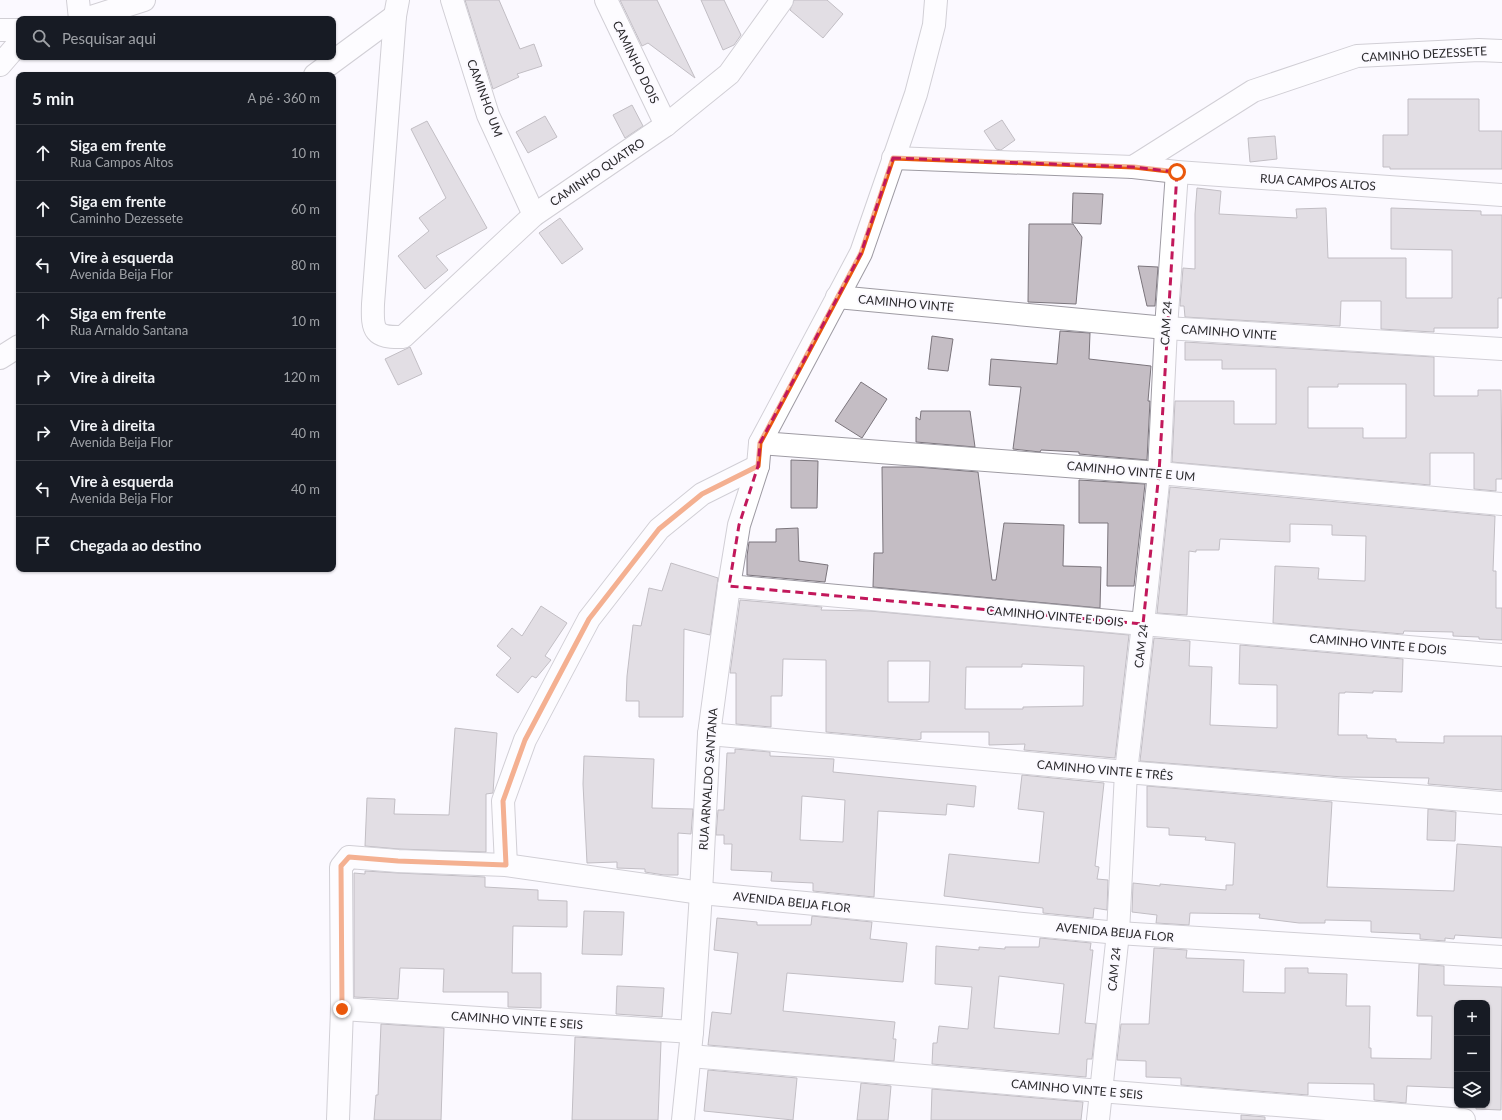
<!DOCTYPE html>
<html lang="pt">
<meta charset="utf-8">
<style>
body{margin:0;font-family:Lato,sans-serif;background:#20242c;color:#f1f3f6}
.controls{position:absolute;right:12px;bottom:12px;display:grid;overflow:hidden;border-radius:8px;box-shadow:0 1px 3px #0004}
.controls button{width:36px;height:36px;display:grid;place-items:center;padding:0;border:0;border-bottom:1px solid #363941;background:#171b24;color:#f1f3f6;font:20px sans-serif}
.stop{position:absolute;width:12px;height:12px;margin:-9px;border:3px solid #ea580c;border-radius:50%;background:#fff}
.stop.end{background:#ea580c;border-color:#fff;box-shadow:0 1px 4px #0008}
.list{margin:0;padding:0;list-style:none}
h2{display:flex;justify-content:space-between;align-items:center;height:52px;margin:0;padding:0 16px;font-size:17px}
h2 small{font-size:13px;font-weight:400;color:#9ea1a6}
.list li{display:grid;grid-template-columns:26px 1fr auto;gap:12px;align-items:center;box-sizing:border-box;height:56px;padding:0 16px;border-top:1px solid #363941}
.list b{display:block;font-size:15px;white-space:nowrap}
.list p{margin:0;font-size:13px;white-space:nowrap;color:#9ea1a6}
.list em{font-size:13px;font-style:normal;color:#9ea1a6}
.icon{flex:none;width:22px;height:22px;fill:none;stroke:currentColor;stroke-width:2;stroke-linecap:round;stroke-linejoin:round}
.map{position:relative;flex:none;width:1502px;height:1120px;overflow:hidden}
.search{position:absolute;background:#171b24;box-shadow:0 1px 3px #0004;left:16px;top:16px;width:320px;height:44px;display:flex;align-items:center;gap:10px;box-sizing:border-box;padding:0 14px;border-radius:8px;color:#9ea1a6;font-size:15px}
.panel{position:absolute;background:#171b24;box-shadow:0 1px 3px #0004;left:16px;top:72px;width:320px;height:500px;border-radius:8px}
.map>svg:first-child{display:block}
</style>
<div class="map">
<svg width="1502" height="1120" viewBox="0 0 1502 1120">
<rect width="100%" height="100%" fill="#fbf9ff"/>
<g fill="#c4bdc4" stroke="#7b757c" fill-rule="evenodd">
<polygon points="465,0 499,0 520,49 534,44 542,66 517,74 519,77 493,89"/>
<polygon points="620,0 657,0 695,78 648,43 642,46"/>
<polygon points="701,0 724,0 741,35 734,45 723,50"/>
<polygon points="794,0 827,0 843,14 823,38 790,10"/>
<polygon points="1408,99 1479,99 1479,131 1502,131 1502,169 1390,169 1390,167 1383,167 1383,135 1408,135"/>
<polygon points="632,105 643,126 625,138 613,115"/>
<polygon points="545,116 557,137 528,153 516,132"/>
<polygon points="1002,120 1015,140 1001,150 996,149 984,131"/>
<polygon points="427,121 487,228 436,256 448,270 425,289 398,256 429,231 419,218 446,198 411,129"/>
<polygon points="1275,136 1277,159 1250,162 1248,138"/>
<polygon points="1197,188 1221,191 1219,214 1297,218 1296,209 1326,208 1328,258 1406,258 1406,298 1452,298 1452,250 1391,249 1391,208 1481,211 1481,215 1502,215 1502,298 1498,298 1498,328 1434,328 1434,332 1381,329 1381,301 1341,301 1340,326 1185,317 1184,306 1180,306 1183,268 1195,269 1195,214"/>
<polygon points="1073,193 1103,194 1101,224 1072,223"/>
<polygon points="560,218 583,249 562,264 539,233"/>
<polygon points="1029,224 1073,224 1082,237 1076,304 1028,302"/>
<polygon points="1138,266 1158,267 1155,306 1147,306"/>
<polygon points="1060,331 1090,333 1089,359 1151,366 1148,401 1150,401 1147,460 1079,454 1079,452 1041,450 1040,452 1013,449 1021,387 989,385 991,359 1057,364"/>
<polygon points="932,336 953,339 948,371 928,369"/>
<path d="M1185,342L1434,357V396H1478V390H1501L1502,479H1496V491L1474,489V453H1430V485L1172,462L1175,401H1234V424H1276V369H1222V360H1185ZM1338,384H1406V438H1363V428H1308V387H1338Z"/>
<polygon points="410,347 422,374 398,385 385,359"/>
<polygon points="861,382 887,399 862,438 835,421"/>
<polygon points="921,411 970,411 975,447 916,442 916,417 920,420"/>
<polygon points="791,460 818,461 817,508 791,508"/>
<polygon points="882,467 917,467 978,472 992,580 996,580 1004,523 1064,525 1063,566 1101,567 1100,608 873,587 874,553 883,553"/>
<polygon points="1079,480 1145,484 1134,586 1107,586 1108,523 1079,523"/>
<polygon points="1170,487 1495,516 1493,571 1496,571 1496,608 1502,608 1502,640 1479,639 1479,637 1453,636 1453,632 1404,631 1403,634 1273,623 1275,566 1319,568 1318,579 1365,581 1366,536 1332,535 1332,525 1290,524 1290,542 1220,539 1219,550 1196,550 1196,552 1189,551 1187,615 1157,613"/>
<polygon points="798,528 799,561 828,565 825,582 747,575 747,556 749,542 776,542 776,529"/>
<polygon points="671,563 718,578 710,635 684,629 683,717 639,717 639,701 626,701 627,676 633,625 641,626 649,588 662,591"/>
<path d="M740,600L822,607L821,610L870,611L1129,635L1115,758L1024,750L1025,744L989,745V732H921V739L917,740L826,732V660L783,659L782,696H771V727L736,724V673H730ZM888,661H930L929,702H888ZM1022,664L1084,666L1083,706L1023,707V709H965L966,667H1022Z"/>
<polygon points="541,606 567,623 545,656 551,660 536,678 532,676 518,693 496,675 511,658 497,646 512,628 522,636"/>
<polygon points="1154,638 1190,641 1189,666 1212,667 1210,725 1277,728 1277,685 1239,684 1240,645 1403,659 1402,692 1373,691 1373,693 1345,692 1345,693 1339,693 1338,735 1367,735 1367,738 1396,739 1396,742 1444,743 1444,736 1502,736 1502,790 1428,784 1429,778 1343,777 1140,761"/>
<polygon points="455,728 497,733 493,793 486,794 486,852 399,849 365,846 367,798 395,799 394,814 449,815"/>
<path d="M735,749L770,752V756L834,759L833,772L976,786L974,807L947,804L946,815L878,811L874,897L813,891V883L771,881L772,872L731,870L732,844H724V835H716L718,810H724L727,753H735ZM802,796L845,800L843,842L800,840Z"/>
<polygon points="584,756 654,759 652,808 693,809 691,834 678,833 678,875 664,875 645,872 645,869 617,868 617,862 587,863 583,784"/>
<polygon points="1022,775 1104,783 1095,866 1099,867 1097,879 1108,880 1107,910 1094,908 1093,918 1043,913 1043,908 944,896 949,854 1039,863 1044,812 1018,809"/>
<polygon points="1147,786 1332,802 1327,887 1454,891 1457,844 1502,847 1502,938 1455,935 1454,939 1445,938 1445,941 1420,939 1420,934 1371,932 1371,921 1325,920 1325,923 1299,923 1259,918 1260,914 1190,913 1189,925 1156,923 1157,915 1132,912 1133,883 1160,886 1160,884 1226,890 1226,885 1233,885 1235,843 1205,840 1206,837 1169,835 1169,828 1147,827"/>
<polygon points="1428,809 1456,812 1455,841 1427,840"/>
<polygon points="365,871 398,873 485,877 485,887 538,890 538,900 567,901 567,927 513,926 512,973 541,973 541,1008 508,1007 508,992 443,992 444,969 400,968 398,999 354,997 354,873 365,874"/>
<polygon points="584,911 624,912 622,955 582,954"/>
<polygon points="812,916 872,922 870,939 907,943 903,982 787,973 783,1011 895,1022 893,1039 896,1039 894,1061 708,1045 712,1012 731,1014 738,953 714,950 717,918 757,922 757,925 811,925"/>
<path d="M1040,938L1091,943L1090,950H1093L1085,1023L1096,1024L1092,1059H1087L1086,1077L932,1064L933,1043H937L939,1026L968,1029L972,987L935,984L936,946L979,950V947L1005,949V947H1039ZM999,976L1064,984L1059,1034L994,1028Z"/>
<polygon points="1154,948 1187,950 1186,958 1244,960 1243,992 1285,993 1285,968 1308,968 1308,973 1347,974 1346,1006 1370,1006 1369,1048 1371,1048 1371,1058 1431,1059 1432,1016 1417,1016 1419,964 1444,966 1444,985 1502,987 1501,1110 1476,1109 1476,1105 1487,1105 1487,1003 1457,1003 1457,1088 1407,1086 1406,1103 1374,1100 1374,1084 1308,1083 1308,1095 1181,1085 1181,1078 1146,1077 1146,1061 1117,1060 1121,1024 1149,1024"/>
<polygon points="617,986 664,988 662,1017 616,1014"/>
<polygon points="381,1024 444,1028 441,1120 374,1120 376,1095 378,1095"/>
<polygon points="575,1037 661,1042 658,1120 572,1120"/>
<polygon points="708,1070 797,1078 793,1120 704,1111"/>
<polygon points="861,1083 891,1086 888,1120 857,1120"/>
<polygon points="932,1089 1083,1102 1081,1120 931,1120"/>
<polygon points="1241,1115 1265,1117 1265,1120 1241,1120"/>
</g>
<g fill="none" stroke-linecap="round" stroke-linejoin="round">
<defs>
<g id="street">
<polyline points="78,0 80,19"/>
<path d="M398,0L395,16L373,304C372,331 374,338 403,337L534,215L666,125L729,74L782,0"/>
<polyline points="452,0 488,115 534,215"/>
<polyline points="606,0 666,125"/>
<polyline points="85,19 144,0"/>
<polyline points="0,30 19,30"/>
<polyline points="0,65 19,43"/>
<polyline points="315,75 395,16"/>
<polyline points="893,158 1133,167 1253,91 1357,56 1479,50 1502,51"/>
<polyline points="1133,167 1177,172 1502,195"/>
<polyline points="837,297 1166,328 1502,349"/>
<polyline points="0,358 19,346"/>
<polyline points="760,443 1159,473 1502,504"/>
<polyline points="729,586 1143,624 1502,655"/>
<polyline points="709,734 1126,772 1502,803"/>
<polyline points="506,865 503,801 525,740 589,619 659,529 702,494 758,466"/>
<polyline points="342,1009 692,1032"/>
<polyline points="690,1056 1100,1091 1464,1120"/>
<polyline points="338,1120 342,1009 341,867 349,857 398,861 506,865 701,893 1118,933 1502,957"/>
<polyline points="1098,1120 1118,933 1126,772 1143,624 1159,473 1166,328 1177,172"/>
</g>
<polyline id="secondary" points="683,1120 692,1032 701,893 709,734 729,586 739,525 758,466 760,443 861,253 916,94 934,25 936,0"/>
</defs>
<use href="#street" stroke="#9e9ba3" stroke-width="24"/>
<use href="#secondary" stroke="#9e9ba3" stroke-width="24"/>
<use href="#street" stroke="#fff" stroke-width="22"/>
<use href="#secondary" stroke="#fff" stroke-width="22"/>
</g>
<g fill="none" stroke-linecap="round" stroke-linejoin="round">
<polyline stroke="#ea580c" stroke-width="5" points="342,1009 341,866 349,857 398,861 506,865 503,801 525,740 589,619 659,529 702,494 758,466 760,443 861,253 893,158 1134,167 1177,172"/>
</g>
<path d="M0 0H1502V1120H0ZM893,158L1133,167L1177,172L1159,473L1143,624L729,586L739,525L758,466L760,443L861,253Z" fill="#fbf9ff" fill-opacity=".55" fill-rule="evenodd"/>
<path fill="none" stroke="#c2185b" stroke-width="3" stroke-dasharray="8 5" stroke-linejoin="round" d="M893,158L1133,167L1177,172L1159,473L1143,624L729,586L739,525L758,466L760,443L861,253Z"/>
<g text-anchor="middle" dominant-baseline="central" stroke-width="4" stroke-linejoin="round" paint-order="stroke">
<g font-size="12" fill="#2a292c" stroke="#fbf9ff">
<text transform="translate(1424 54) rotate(-3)">CAMINHO DEZESSETE</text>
<text transform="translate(636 62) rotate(64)">CAMINHO DOIS</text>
<text transform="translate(485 98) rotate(70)">CAMINHO UM</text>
<text transform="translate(597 172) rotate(-34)">CAMINHO QUATRO</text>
<text transform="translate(1318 182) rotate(4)">RUA CAMPOS ALTOS</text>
<text transform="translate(906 303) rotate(5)">CAMINHO VINTE</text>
<text transform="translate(1166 323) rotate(-86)">CAM 24</text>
<text transform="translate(1229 332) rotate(4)">CAMINHO VINTE</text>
<text transform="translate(1131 471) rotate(5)">CAMINHO VINTE E UM</text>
<text transform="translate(1055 616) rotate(5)">CAMINHO VINTE E DOIS</text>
<text transform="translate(1378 644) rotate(5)">CAMINHO VINTE E DOIS</text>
<text transform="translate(1141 646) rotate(-83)">CAM 24</text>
<text transform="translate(1105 770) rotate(5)">CAMINHO VINTE E TRÊS</text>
<text transform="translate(708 779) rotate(-86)">RUA ARNALDO SANTANA</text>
<text transform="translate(792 902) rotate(6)">AVENIDA BEIJA FLOR</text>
<text transform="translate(1115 932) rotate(5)">AVENIDA BEIJA FLOR</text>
<text transform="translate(1114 969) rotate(-84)">CAM 24</text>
<text transform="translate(517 1020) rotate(4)">CAMINHO VINTE E SEIS</text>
<text transform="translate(1077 1089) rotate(5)">CAMINHO VINTE E SEIS</text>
</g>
</g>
</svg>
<div class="controls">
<button>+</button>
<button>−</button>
<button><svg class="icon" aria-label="layers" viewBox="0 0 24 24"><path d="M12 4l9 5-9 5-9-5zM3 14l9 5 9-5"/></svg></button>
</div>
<div class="stop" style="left:1177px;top:172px"></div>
<div class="stop end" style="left:342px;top:1009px"></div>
<div class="search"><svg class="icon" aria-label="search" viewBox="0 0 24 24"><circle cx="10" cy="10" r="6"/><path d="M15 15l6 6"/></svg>Pesquisar aqui</div>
<section class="panel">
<h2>5 min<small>A pé · 360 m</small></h2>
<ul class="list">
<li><svg class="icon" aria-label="ahead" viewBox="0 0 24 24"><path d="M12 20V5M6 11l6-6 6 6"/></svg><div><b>Siga em frente</b><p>Rua Campos Altos</p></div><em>10 m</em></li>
<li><svg class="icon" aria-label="ahead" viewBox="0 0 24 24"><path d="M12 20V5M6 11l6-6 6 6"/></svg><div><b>Siga em frente</b><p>Caminho Dezessete</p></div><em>60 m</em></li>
<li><svg class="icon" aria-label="left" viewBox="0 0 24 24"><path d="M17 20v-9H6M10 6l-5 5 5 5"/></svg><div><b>Vire à esquerda</b><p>Avenida Beija Flor</p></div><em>80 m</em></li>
<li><svg class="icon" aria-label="ahead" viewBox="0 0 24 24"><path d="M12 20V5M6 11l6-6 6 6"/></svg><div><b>Siga em frente</b><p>Rua Arnaldo Santana</p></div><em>10 m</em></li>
<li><svg class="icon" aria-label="right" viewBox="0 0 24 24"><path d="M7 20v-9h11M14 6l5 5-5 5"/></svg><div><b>Vire à direita</b></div><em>120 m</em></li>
<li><svg class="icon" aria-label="right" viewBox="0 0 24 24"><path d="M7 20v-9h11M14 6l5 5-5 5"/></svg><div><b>Vire à direita</b><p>Avenida Beija Flor</p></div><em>40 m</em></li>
<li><svg class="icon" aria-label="left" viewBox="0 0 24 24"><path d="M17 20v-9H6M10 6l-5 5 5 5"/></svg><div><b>Vire à esquerda</b><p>Avenida Beija Flor</p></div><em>40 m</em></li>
<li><svg class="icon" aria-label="arrive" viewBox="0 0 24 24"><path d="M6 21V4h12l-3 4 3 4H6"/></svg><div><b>Chegada ao destino</b></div></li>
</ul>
</section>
</div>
